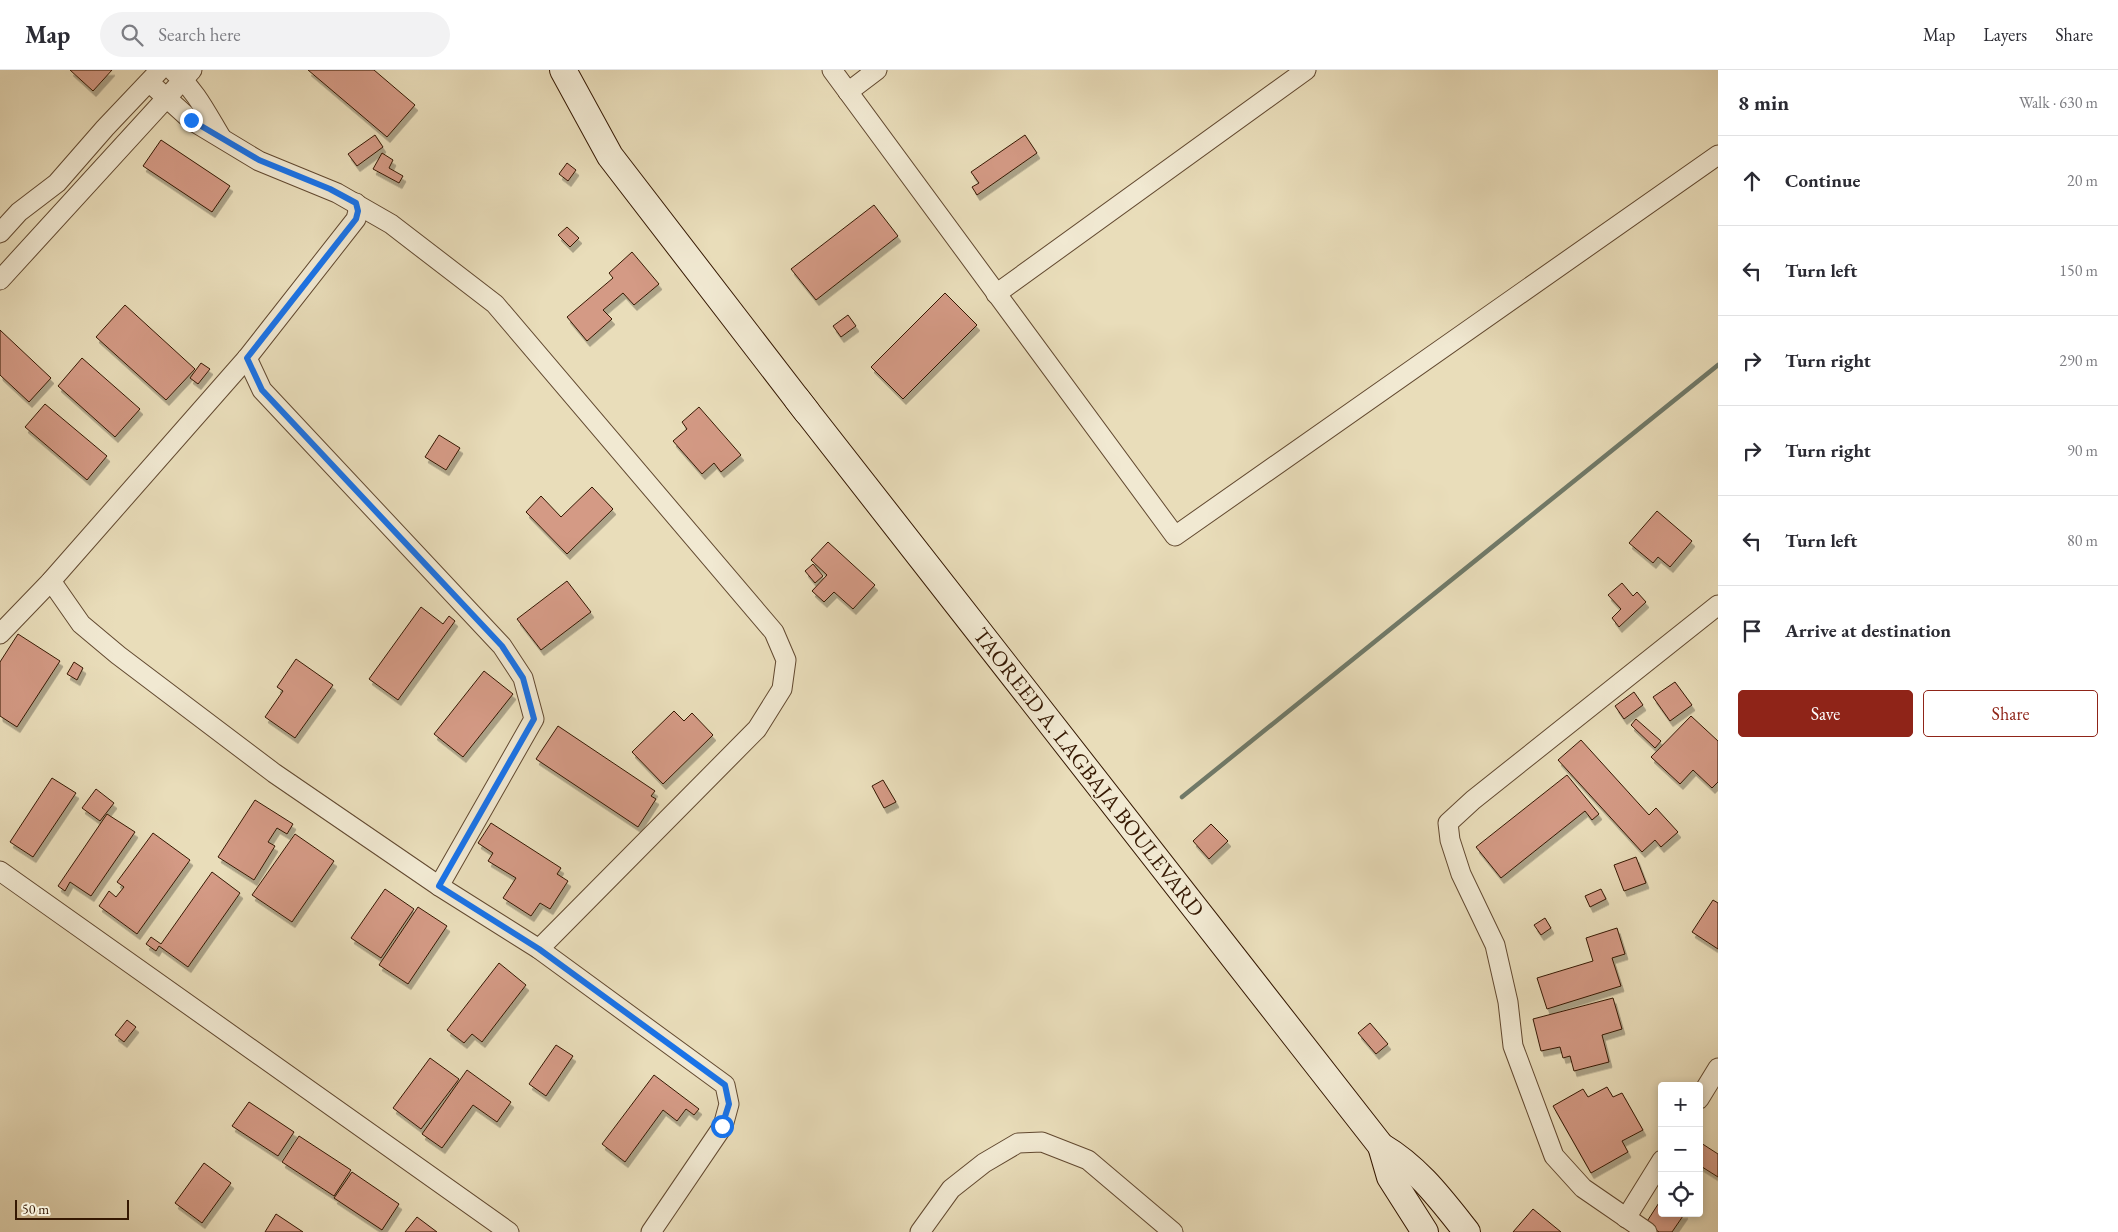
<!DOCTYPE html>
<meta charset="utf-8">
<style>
body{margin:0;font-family:"EB Garamond",serif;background:#f2f2f3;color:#2b2b33}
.controls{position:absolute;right:15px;bottom:15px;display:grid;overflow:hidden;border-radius:5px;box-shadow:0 2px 8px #0003}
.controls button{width:45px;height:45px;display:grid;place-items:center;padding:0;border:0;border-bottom:1px solid #e1e1e2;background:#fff;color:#2b2b33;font:25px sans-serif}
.scale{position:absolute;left:15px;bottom:12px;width:114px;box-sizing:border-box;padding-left:5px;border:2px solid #351802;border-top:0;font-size:14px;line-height:18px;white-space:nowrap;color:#351802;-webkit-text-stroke:4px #f1e9d2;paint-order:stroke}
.stop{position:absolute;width:15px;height:15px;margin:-11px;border:4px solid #1a73e8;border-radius:50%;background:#fff}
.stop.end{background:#1a73e8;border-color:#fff;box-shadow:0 1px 5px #0008}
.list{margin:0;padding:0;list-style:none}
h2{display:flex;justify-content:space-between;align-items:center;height:65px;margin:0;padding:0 20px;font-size:21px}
h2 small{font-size:16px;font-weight:400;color:#7c7c81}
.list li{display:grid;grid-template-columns:32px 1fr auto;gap:15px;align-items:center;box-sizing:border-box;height:90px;padding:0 20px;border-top:1px solid #e1e1e2}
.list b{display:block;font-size:19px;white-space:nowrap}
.list em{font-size:16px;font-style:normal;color:#7c7c81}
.actions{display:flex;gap:10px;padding:15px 20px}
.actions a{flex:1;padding:11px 0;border:1px solid #8f2418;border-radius:5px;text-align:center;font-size:18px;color:#8f2418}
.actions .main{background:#8f2418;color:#fff}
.icon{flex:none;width:28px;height:28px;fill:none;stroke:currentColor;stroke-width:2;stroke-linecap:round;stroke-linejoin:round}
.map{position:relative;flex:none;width:1718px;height:1162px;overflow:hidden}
header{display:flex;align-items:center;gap:30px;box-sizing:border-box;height:70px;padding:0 25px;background:#fff;border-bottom:1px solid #e1e1e2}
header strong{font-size:24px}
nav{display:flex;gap:28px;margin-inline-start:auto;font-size:18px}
.search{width:350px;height:45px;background:#f2f2f3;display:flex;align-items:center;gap:12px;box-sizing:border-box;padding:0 18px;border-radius:28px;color:#7c7c81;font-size:19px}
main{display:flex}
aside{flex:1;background:#fff}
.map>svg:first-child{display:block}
</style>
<header>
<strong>Map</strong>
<div class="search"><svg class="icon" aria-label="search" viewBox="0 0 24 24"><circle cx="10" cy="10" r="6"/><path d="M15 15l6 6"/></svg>Search here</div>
<nav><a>Map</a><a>Layers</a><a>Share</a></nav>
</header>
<main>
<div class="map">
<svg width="1718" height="1162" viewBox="0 0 1718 1162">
<defs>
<filter id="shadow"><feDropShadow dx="3" dy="5.5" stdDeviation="0" flood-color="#0004"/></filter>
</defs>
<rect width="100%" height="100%" fill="#e9ddba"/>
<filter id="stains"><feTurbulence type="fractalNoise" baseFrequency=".004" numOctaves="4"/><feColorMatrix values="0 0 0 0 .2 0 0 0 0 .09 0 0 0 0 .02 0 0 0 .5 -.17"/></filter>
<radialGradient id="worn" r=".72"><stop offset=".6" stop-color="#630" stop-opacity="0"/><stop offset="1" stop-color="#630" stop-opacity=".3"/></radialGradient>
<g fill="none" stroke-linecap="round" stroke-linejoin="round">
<polyline stroke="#707a69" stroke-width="4.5" points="1182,727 1718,295"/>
</g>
<g fill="#d49a85" stroke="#351802" filter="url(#shadow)">
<polygon points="70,0 112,0 93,21"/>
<polygon points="308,0 374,0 415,35 387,67"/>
<polygon points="375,65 383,77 357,96 348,84"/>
<polygon points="1025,65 1037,83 977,125 972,117 979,113 971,102"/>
<polygon points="161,70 230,116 212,142 143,96"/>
<polygon points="382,83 393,90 389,98 403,106 399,113 373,99"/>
<polygon points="567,93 576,100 568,111 559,104"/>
<polygon points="874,135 898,166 816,230 791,199"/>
<polygon points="567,157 579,168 570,177 558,165"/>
<polygon points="632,182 659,214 634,235 623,223 603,240 612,249 587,271 567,247 613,208 609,203"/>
<polygon points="945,223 977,255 903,329 871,297"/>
<polygon points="125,235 195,299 166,330 96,267"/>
<polygon points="848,245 856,256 841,267 833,256"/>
<polygon points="0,260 51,308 29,332 0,305"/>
<polygon points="82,288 140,339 115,367 58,316"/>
<polygon points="201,293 210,299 198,314 190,308"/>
<polygon points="45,334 107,386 87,410 25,357"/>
<polygon points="699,337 741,385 721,402 714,393 702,404 673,371 687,359 682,352"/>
<polygon points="439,365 460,378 446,400 425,387"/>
<polygon points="592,417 613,439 567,484 526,442 541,426 561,447"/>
<polygon points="1657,441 1692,471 1670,497 1658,487 1653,493 1629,473"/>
<polygon points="828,472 875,515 853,539 834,522 824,532 812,521 827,505 811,490"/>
<polygon points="813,494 823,506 815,513 805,501"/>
<polygon points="567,511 591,542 541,580 517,549"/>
<polygon points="1622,513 1633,526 1637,522 1646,532 1619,557 1612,548 1621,539 1608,525"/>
<polygon points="421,537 443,554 449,546 455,551 398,630 369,609"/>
<polygon points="18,564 60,591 17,657 0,646 0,592"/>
<polygon points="296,589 333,615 295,668 265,647 283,621 277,617"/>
<polygon points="74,592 83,598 77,610 67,604"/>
<polygon points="484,601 513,624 463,687 434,664"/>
<polygon points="1675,612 1692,635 1670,651 1653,627"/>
<polygon points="1634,622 1643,635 1624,649 1615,636"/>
<polygon points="674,641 684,651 692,643 713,665 663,714 632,682"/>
<polygon points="1691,646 1718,671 1718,712 1712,718 1693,700 1680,714 1651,687"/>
<polygon points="1636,649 1661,671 1655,678 1631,655"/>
<polygon points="558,656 655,721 651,726 656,729 638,757 536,689"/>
<polygon points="1581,670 1649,745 1656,738 1678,762 1661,777 1655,770 1642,782 1558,690"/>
<polygon points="1567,705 1599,744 1592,750 1585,741 1501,808 1476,777"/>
<polygon points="52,708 76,723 33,787 10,772"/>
<polygon points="883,710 896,732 884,738 872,716"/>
<polygon points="96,719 114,733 100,751 82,738"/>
<polygon points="255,730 293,754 287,764 277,758 268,772 275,776 254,810 218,787"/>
<polygon points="107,744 135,762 91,826 70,812 65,821 58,816"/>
<polygon points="491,753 561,798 557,804 568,811 550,839 540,833 531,846 503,828 516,808 488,791 493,783 478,773"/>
<polygon points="1211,754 1228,771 1209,789 1193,771"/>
<polygon points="153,763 190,790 137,864 99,836 109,821 116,827 124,817 117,812"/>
<polygon points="295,764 334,791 292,852 252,825"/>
<polygon points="1636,787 1646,813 1624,821 1614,795"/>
<polygon points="212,802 240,823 188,897 159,876 156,881 146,874 151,867 161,874"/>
<polygon points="385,819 414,839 381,888 351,868"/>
<polygon points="1601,819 1606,829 1590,837 1585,826"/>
<polygon points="1713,830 1718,833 1718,879 1692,862"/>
<polygon points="418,837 447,856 408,914 379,895"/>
<polygon points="1545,848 1551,858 1541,865 1534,855"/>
<polygon points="1617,858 1625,884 1612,888 1621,916 1547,939 1537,908 1593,891 1586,868"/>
<polygon points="499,893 526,915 482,972 472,964 464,973 447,960"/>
<polygon points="1613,928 1622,959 1602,965 1609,992 1574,1001 1570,986 1563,988 1560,977 1541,981 1533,949"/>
<polygon points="127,950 136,957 124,972 115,965"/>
<polygon points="1370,953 1388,974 1376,984 1358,963"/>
<polygon points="556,975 573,986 546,1026 529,1014"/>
<polygon points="430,988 459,1009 421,1059 393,1038"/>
<polygon points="467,1000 511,1032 497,1052 473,1035 442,1078 422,1064"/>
<polygon points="654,1005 699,1039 694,1045 686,1039 677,1051 663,1040 625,1092 602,1074"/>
<polygon points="1607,1017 1613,1027 1622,1023 1643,1060 1622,1071 1628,1082 1591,1103 1553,1036 1583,1019 1588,1027"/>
<polygon points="249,1032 294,1062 278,1086 232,1056"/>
<polygon points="299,1066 351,1100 334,1126 282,1092"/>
<polygon points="1701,1073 1718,1084 1718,1107 1699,1095"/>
<polygon points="204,1093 231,1113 202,1153 175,1133"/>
<polygon points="352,1102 399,1134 382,1160 334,1128"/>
<polygon points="1662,1128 1662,1143 1685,1143 1672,1162 1659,1162 1646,1153"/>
<polygon points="1533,1139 1561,1162 1513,1162"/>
<polygon points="276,1144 303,1162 265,1162"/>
<polygon points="417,1147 437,1162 405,1162"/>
</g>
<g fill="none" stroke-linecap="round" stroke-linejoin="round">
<defs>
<g id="street">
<polyline points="832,0 1175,466 1718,85"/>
<path d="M174,2C195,19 207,44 221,67"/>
<polyline points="150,13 191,50 259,91 337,123 391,154 495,234 774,562 786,590 782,619 757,659 539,879"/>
<polyline points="848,22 877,0"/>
<polyline points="0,163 19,142 57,113 105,58 160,0"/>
<polyline points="0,210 192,0"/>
<polyline points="996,224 1306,0"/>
<polyline points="247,288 262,320 502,576 523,608 534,649 439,816"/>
<polyline points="51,511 81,554 118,585 274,703 439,816 539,879 725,1015 729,1034 723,1056 651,1162"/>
<polyline points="0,564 51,511 247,288 356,149 358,141 356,133"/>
<polyline points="0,801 509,1162"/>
<polyline points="1699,1029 1718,998"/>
<polyline points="1626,1148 1662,1090"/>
<polyline points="920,1162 951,1119 984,1093 1018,1073 1042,1072 1088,1090 1173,1162"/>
<polyline points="1647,1162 1583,1118 1554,1086 1513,976 1508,932 1495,875 1461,804 1450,770 1448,753 1473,730 1718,535"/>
</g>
<g id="secondary">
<polyline points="563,0 610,86 807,342"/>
<path d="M797,329L1381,1076C1418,1098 1440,1128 1467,1162"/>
<polyline points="1381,1076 1390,1107 1425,1162"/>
</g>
</defs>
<use href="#street" stroke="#624930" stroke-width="21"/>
<use href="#secondary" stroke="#351802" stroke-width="28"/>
<use href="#street" stroke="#f1e9d2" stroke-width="19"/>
<use href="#secondary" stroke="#f1e9d2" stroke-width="26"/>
</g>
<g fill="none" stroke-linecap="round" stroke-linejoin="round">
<polyline stroke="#1a73e8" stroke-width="6" points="191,50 259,90 330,119 356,133 358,141 356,149 247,288 262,320 502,576 523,608 534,649 439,816 539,879 725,1015 729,1034 722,1056"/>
</g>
<g text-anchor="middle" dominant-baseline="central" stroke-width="4" stroke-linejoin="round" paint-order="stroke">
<g font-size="22" fill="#351802" stroke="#f1e9d2">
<text transform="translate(1089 702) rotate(52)">TAOREED A. LAGBAJA BOULEVARD</text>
</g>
</g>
<rect width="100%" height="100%" filter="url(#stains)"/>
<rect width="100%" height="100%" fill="url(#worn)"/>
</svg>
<div class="controls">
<button>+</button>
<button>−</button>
<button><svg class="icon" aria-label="locate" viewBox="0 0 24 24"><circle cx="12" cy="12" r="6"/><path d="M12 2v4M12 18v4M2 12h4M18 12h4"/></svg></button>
</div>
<div class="scale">50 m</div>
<div class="stop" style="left:722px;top:1056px"></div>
<div class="stop end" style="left:191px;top:50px"></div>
</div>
<aside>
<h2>8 min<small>Walk · 630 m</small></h2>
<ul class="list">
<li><svg class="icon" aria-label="ahead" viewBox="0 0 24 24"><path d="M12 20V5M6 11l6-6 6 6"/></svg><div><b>Continue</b></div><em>20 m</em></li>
<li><svg class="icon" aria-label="left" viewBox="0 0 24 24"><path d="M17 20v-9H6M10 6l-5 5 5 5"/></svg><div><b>Turn left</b></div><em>150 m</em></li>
<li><svg class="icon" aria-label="right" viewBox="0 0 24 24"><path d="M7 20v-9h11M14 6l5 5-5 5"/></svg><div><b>Turn right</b></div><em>290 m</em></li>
<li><svg class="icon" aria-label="right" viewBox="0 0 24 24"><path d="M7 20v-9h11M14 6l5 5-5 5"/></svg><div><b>Turn right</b></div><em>90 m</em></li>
<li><svg class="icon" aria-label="left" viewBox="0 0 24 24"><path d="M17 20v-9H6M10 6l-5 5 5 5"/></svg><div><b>Turn left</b></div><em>80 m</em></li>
<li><svg class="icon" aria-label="arrive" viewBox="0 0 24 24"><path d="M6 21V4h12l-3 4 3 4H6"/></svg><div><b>Arrive at destination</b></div></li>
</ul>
<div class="actions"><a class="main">Save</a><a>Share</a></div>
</aside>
</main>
